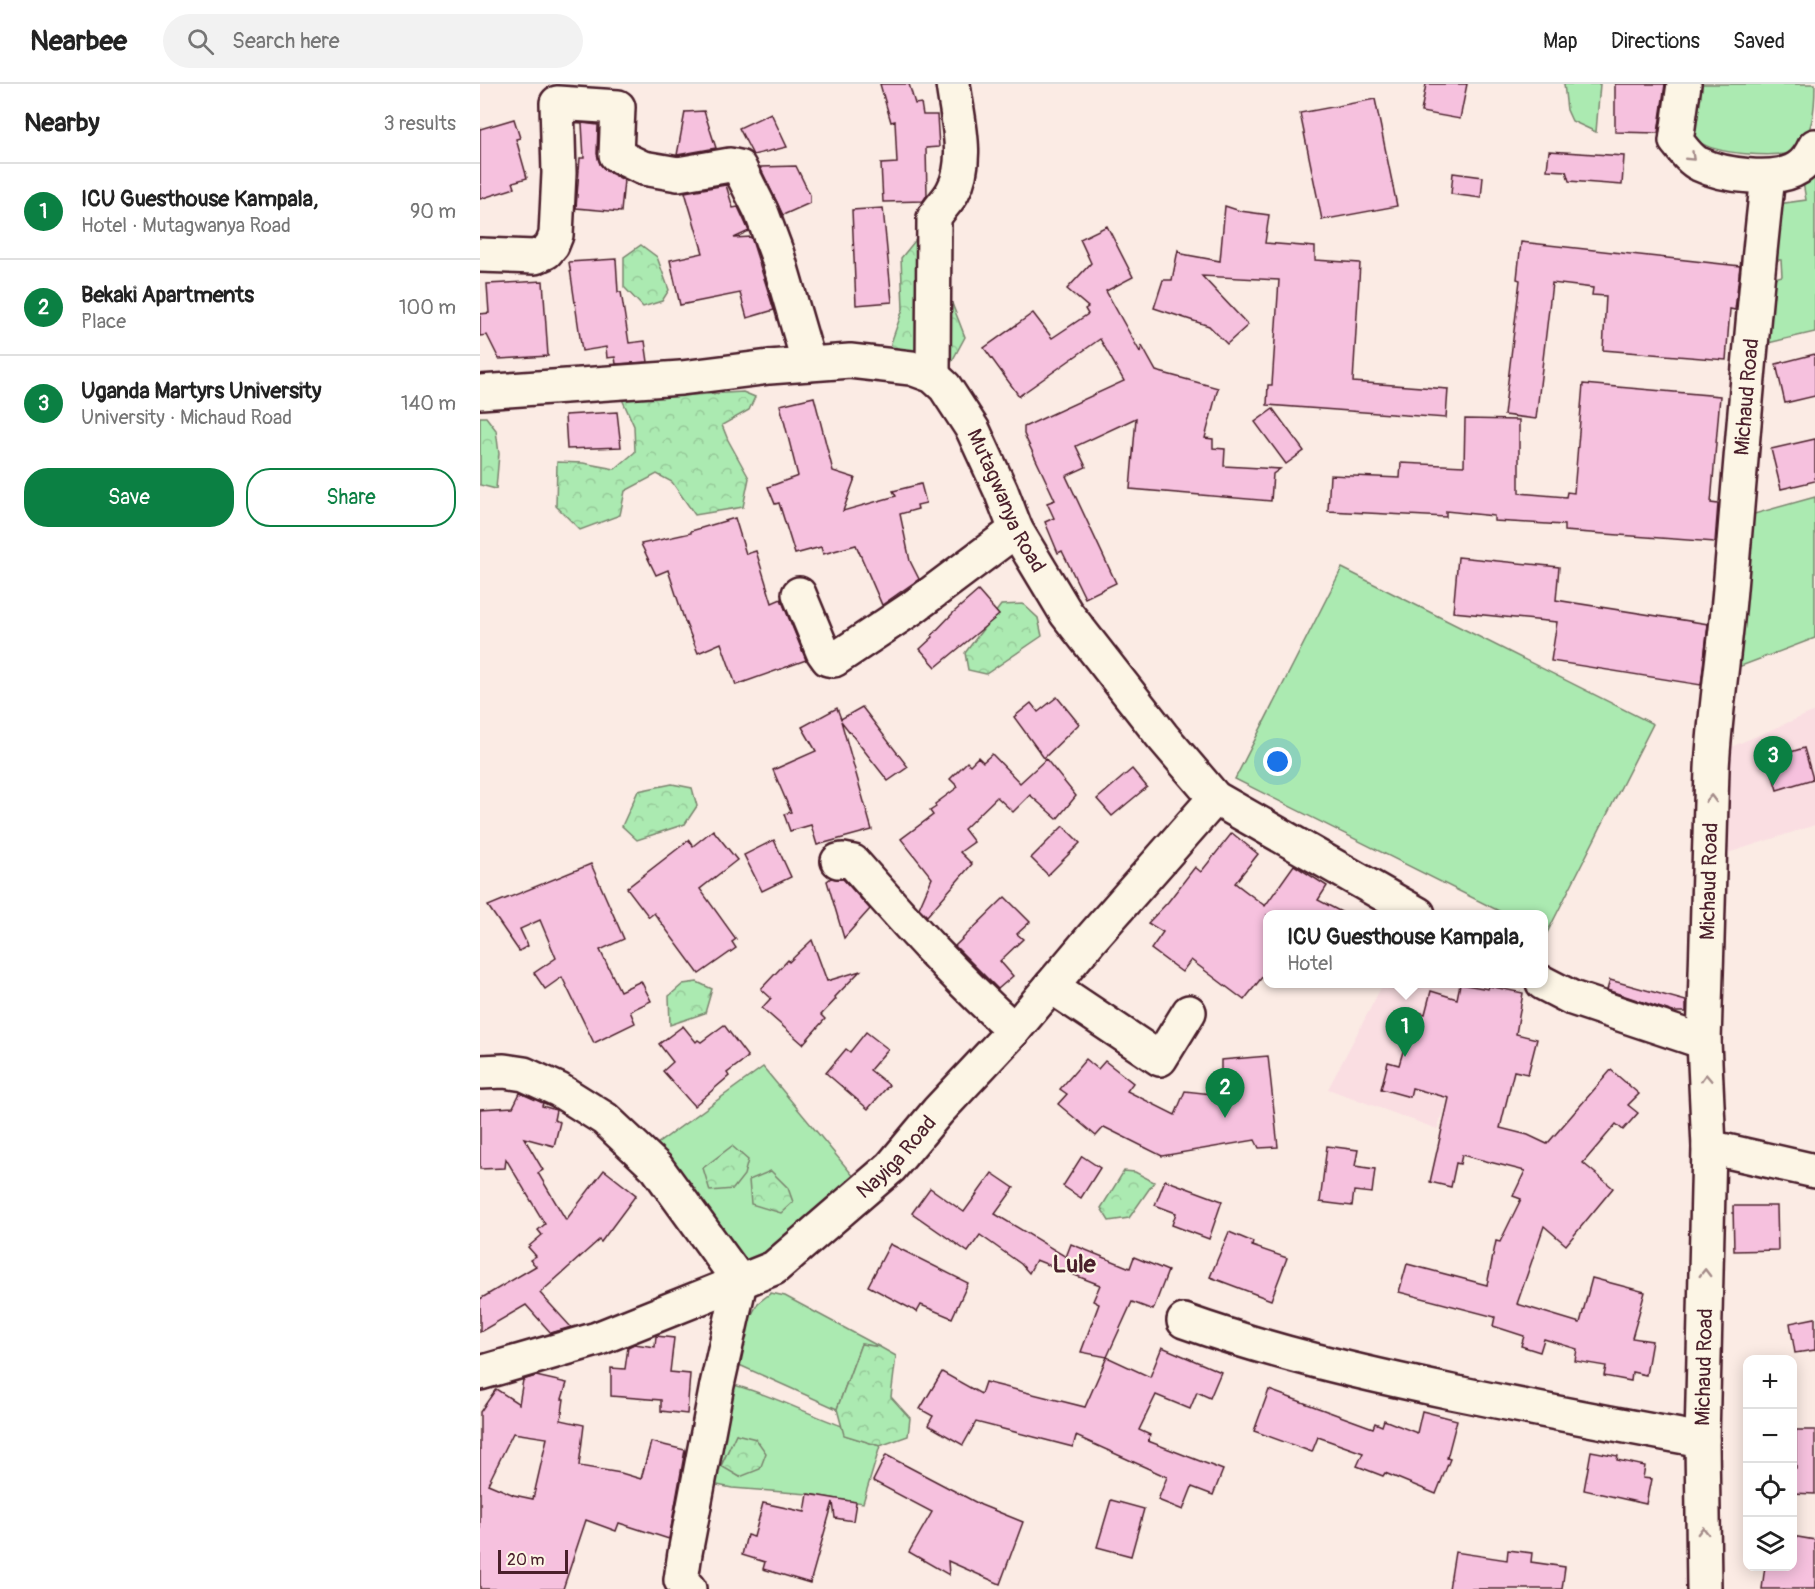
<!DOCTYPE html>
<meta charset="utf-8">
<style>
body{margin:0;font-family:Pangolin,sans-serif;background:#f2f2f2;color:#222}
.controls{position:absolute;right:18px;bottom:18px;display:grid;overflow:hidden;border-radius:12px;box-shadow:0 3px 15px #0003}
.controls button{width:54px;height:54px;display:grid;place-items:center;padding:0;border:0;border-bottom:2px solid #e0e0e0;background:#fff;color:#222;font:30px sans-serif}
.scale{position:absolute;left:18px;bottom:15px;width:70px;box-sizing:border-box;padding-left:6px;border:3px solid #4a1f2b;border-top:0;font-size:16px;line-height:21px;white-space:nowrap;color:#4a1f2b;-webkit-text-stroke:4px #fcf5e5;paint-order:stroke}
.you{position:absolute;left:798px;top:678px;width:21px;height:21px;margin:-15px;border:4px solid #fff;border-radius:50%;background:#1a73e8;box-shadow:0 0 0 9px #1a73e833}
.badge{display:grid;place-items:center;width:39px;height:39px;border-radius:50%;background:#0b8043;color:#fff;font-size:20px;font-weight:700}
.pin{position:absolute;translate:-50% -50px;filter:drop-shadow(0 2px 3px #0008)}
.pin::after{content:'';position:absolute;top:32px;width:21px;height:18px;background:inherit;clip-path:polygon(0 0,100% 0,50% 100%)}
.popup{position:absolute;left:783px;top:826px;width:285px;height:78px;box-sizing:border-box;display:grid;place-content:center;border-radius:12px;background:#fff;filter:drop-shadow(0 2px 4px #0005);font-size:20px;white-space:nowrap;color:#767676}
.popup b{font-size:22px;color:#222}
.popup::after{content:'';position:absolute;left:50%;top:100%;margin-left:-12px;border:12px solid transparent;border-top-color:#fff}
.list{margin:0;padding:0;list-style:none}
h2{display:flex;justify-content:space-between;align-items:center;height:78px;margin:0;padding:0 24px;font-size:26px}
h2 small{font-size:20px;font-weight:400;color:#767676}
.list li{display:grid;grid-template-columns:39px 1fr auto;gap:18px;align-items:center;box-sizing:border-box;height:96px;padding:0 24px;border-top:2px solid #e0e0e0}
.list b{display:block;font-size:22px;white-space:nowrap}
.list p{margin:0;font-size:20px;white-space:nowrap;color:#767676}
.list em{font-size:20px;font-style:normal;color:#767676}
.actions{display:flex;gap:12px;padding:18px 24px}
.actions a{flex:1;padding:14px 0;border:2px solid #0b8043;border-radius:24px;text-align:center;font-size:21px;color:#0b8043}
.actions .main{background:#0b8043;color:#fff}
.icon{flex:none;width:33px;height:33px;fill:none;stroke:currentColor;stroke-width:2;stroke-linecap:round;stroke-linejoin:round}
.map{position:relative;flex:none;width:1335px;height:1505px;overflow:hidden}
header{display:flex;align-items:center;gap:36px;box-sizing:border-box;height:84px;padding:0 30px;background:#fff;border-bottom:2px solid #e0e0e0}
header strong{font-size:28px}
nav{display:flex;gap:33px;margin-inline-start:auto;font-size:21px}
.search{width:420px;height:54px;background:#f2f2f2;display:flex;align-items:center;gap:15px;box-sizing:border-box;padding:0 21px;border-radius:33px;color:#767676;font-size:22px}
main{display:flex}
aside{flex:1;background:#fff}
.map>svg:first-child{display:block}
</style>
<header>
<strong>Nearbee</strong>
<div class="search"><svg class="icon" aria-label="search" viewBox="0 0 24 24"><circle cx="10" cy="10" r="6"/><path d="M15 15l6 6"/></svg>Search here</div>
<nav><a>Map</a><a>Directions</a><a>Saved</a></nav>
</header>
<main>
<aside>
<h2>Nearby<small>3 results</small></h2>
<ul class="list">
<li><span class="badge">1</span><div><b>ICU Guesthouse Kampala,</b><p>Hotel · Mutagwanya Road</p></div><em>90 m</em></li>
<li><span class="badge">2</span><div><b>Bekaki Apartments</b><p>Place</p></div><em>100 m</em></li>
<li><span class="badge">3</span><div><b>Uganda Martyrs University</b><p>University · Michaud Road</p></div><em>140 m</em></li>
</ul>
<div class="actions"><a class="main">Save</a><a>Share</a></div>
</aside>
<div class="map">
<svg width="1335" height="1505" viewBox="0 0 1335 1505">
<defs>
<pattern id="forest-crowns" width="20" height="18" patternUnits="userSpaceOnUse" patternTransform="scale(1.5)"><rect width="20" height="18" fill="#abeab1"/><path d="M2 6a3 3 0 1 1 6 0M12 15a3 3 0 1 1 6 0" fill="none" stroke="#95c898"/></pattern>
</defs>
<rect width="100%" height="100%" fill="#fbebe4"/>
<filter id="ink" filterUnits="userSpaceOnUse"><feTurbulence type="fractalNoise" baseFrequency=".0167" numOctaves="2"/><feDisplacementMap in="SourceGraphic" scale="12" xChannelSelector="R" yChannelSelector="G"/><feConvolveMatrix kernelMatrix="1 2 1 2 8 2 1 2 1" color-interpolation-filters="sRGB"/></filter>
<g filter="url(#ink)">
<g fill="#fadee2">
<polygon points="1335,627 1335,741 1248,769 1251,663"/>
<polygon points="903,900 1006,900 957,1045 848,1005"/>
</g>
<g fill="#abeab1" stroke="#7a846e" stroke-width="1.5" fill-rule="evenodd">
<polygon points="1084,0 1120,0 1116,48 1092,37 1087,26"/>
<path d="M1211,0H1335C1335,25 1333,51 1315,69C1291,72 1238,72 1218,57C1215,55 1212,50 1209,47Z"/>
<polygon points="1335,94 1335,248 1284,260 1291,195 1302,192 1301,176 1297,176 1298,120 1326,116 1323,98"/>
<polygon points="1335,413 1335,554 1256,584 1267,432"/>
<polygon points="862,484 1173,640 1066,851 1063,849 1063,830 1025,830 755,695"/>
<polygon points="283,983 385,1106 263,1187 173,1063"/>
<polygon points="291,1209 305,1212 400,1263 381,1260 357,1325 257,1280 270,1234 278,1219"/>
<path d="M254,1301C292,1311 325,1329 362,1342L365,1351L400,1362L383,1419L328,1410L252,1404L232,1400ZM256,1351L260,1393L241,1381Z"/>
</g>
<g fill="url(#forest-crowns)" stroke="#7a846e" stroke-width="1.5">
<polygon points="438,153 468,209 485,253 471,279 432,278 412,269 411,259 423,225 421,174"/>
<polygon points="161,161 177,173 189,206 182,217 163,223 144,203 144,173"/>
<polygon points="263,308 275,313 269,326 242,341 248,356 269,394 263,423 215,431 192,398 177,390 145,407 140,431 100,446 76,422 77,378 103,379 135,385 155,368 154,342 142,315"/>
<polygon points="0,333 6,333 16,346 19,370 16,405 0,401"/>
<polygon points="543,520 558,534 562,552 506,590 488,586 485,569 521,521"/>
<polygon points="192,700 212,704 217,722 205,740 157,756 142,742 158,707"/>
<polygon points="217,898 232,905 225,929 190,941 189,912 203,900"/>
<polygon points="252,1062 268,1076 264,1091 253,1105 230,1107 223,1084"/>
<polygon points="291,1087 308,1104 313,1118 301,1129 271,1120 269,1096"/>
<polygon points="644,1087 655,1088 674,1098 649,1134 629,1137 621,1124"/>
<polygon points="381,1260 400,1263 416,1272 411,1313 430,1334 428,1352 400,1362 364,1351 357,1325"/>
<polygon points="256,1350 276,1355 286,1369 280,1385 260,1393 241,1382"/>
</g>
<g fill="#f6c1de" stroke="#4a1f2b" stroke-width="1.5" fill-rule="evenodd">
<polygon points="400,0 429,0 435,20 441,19 443,31 457,31 459,63 446,64 447,111 443,117 403,118 401,80 417,79 415,37 411,38"/>
<polygon points="946,0 987,0 980,35 941,28"/>
<polygon points="1135,0 1185,0 1178,49 1135,48"/>
<polygon points="895,15 917,122 842,136 820,29"/>
<polygon points="224,27 236,64 197,71 205,28"/>
<polygon points="291,29 307,63 273,71 259,44"/>
<polygon points="34,35 40,54 36,55 47,94 33,98 35,104 0,115 0,45"/>
<polygon points="102,39 118,41 117,70 120,80 128,88 144,96 141,128 96,124 100,74 104,74"/>
<polygon points="1069,67 1144,72 1142,101 1089,97 1086,87 1067,86"/>
<polygon points="316,82 330,111 330,119 303,131 280,83"/>
<polygon points="973,89 1003,93 1001,114 971,110"/>
<polygon points="246,101 253,124 258,123 269,147 254,154 271,153 294,226 267,234 260,209 200,221 190,176 223,169 205,108"/>
<polygon points="745,122 760,127 789,131 785,159 835,163 835,176 880,179 873,298 968,305 966,334 787,321 788,301 792,301 799,196 722,192 768,241 747,260 729,242 674,224 683,196 692,196 698,166 702,170 740,177"/>
<polygon points="403,124 412,218 376,221 372,126"/>
<polygon points="627,142 653,193 626,207 660,268 662,262 676,287 738,304 725,354 733,355 733,364 745,365 744,382 800,385 793,390 791,417 650,405 656,334 596,362 606,383 586,392 636,499 605,514 582,467 578,469 565,438 574,434 567,419 575,416 544,350 544,343 644,297 620,255 539,312 504,264 553,229 572,254 608,230 605,225 608,223 587,205 611,179 600,155"/>
<polygon points="1041,158 1260,182 1255,226 1250,225 1246,276 1123,266 1126,212 1112,211 1113,204 1072,199 1056,335 1024,331 1040,196 1037,195"/>
<polygon points="136,175 138,208 141,208 149,259 165,257 168,278 136,280 135,273 127,274 126,263 102,267 89,178"/>
<polygon points="63,197 68,272 19,275 7,251 0,252 0,230 9,229 7,200"/>
<polygon points="1335,270 1335,312 1305,319 1296,280"/>
<polygon points="1103,300 1240,312 1231,419 1238,420 1235,458 1084,447 1084,441 1014,437 1014,432 966,427 966,433 848,427 850,391 920,394 921,379 984,382 985,335 1039,336 1039,409 1086,413 1087,408 1094,409"/>
<polygon points="334,313 353,387 375,394 363,427 416,412 413,407 441,400 446,419 437,421 438,425 420,430 430,477 439,495 402,521 376,461 343,470 341,463 315,470 299,419 295,420 288,403 318,392 300,321"/>
<polygon points="793,325 824,367 806,380 775,338"/>
<polygon points="137,328 141,363 87,365 85,331"/>
<polygon points="1335,355 1335,397 1301,405 1291,365"/>
<polygon points="255,434 266,470 276,467 292,519 301,515 326,576 256,601 241,559 218,569 204,535 188,486 176,491 161,460 211,449 211,447"/>
<polygon points="978,473 1079,483 1076,516 1228,540 1221,601 1071,577 1077,538 973,528"/>
<polygon points="498,507 519,531 456,583 440,565 453,553 452,551 474,528"/>
<polygon points="577,613 599,640 564,674 534,633 551,619 558,628"/>
<polygon points="382,623 428,683 408,697 361,637 392,746 337,761 331,741 310,747 304,730 311,728 293,686 336,667 322,643 357,624 361,635"/>
<polygon points="1324,664 1333,695 1297,706 1288,675"/>
<polygon points="512,670 540,699 566,675 596,712 577,735 550,711 533,728 517,713 484,745 494,758 480,768 492,780 447,832 439,824 452,794 421,755 453,731 450,727 456,723 455,720 478,703 470,695 487,678 490,681 498,673 503,678"/>
<polygon points="652,685 667,703 632,732 617,715"/>
<polygon points="583,742 600,759 568,791 551,774"/>
<polygon points="233,746 257,776 220,805 256,855 252,858 256,864 219,890 174,829 169,833 147,804 209,756 213,762"/>
<polygon points="752,749 778,770 755,799 785,822 814,781 847,802 838,816 867,831 787,831 787,887 764,916 711,876 702,888 671,865 683,848 668,839 688,818 715,783 721,788"/>
<polygon points="294,756 311,793 282,807 264,771"/>
<polygon points="111,780 144,855 120,866 140,907 161,897 171,917 150,927 155,939 114,959 82,893 65,905 54,889 76,874 60,836 40,845 48,862 39,867 8,822"/>
<polygon points="351,794 363,795 390,825 364,854 347,797"/>
<polygon points="525,813 550,838 537,850 543,855 520,877 533,892 518,905 475,862"/>
<polygon points="332,856 347,897 380,887 355,913 356,915 341,931 345,935 323,960 282,924 291,914 281,905 308,876 309,878"/>
<polygon points="1130,896 1206,917 1206,928 1193,928 1127,906"/>
<polygon points="980,900 1008,905 1009,902 1043,909 1036,950 1057,955 1048,990 1034,987 1020,1044 1048,1051 1067,1060 1131,986 1159,1010 1148,1021 1158,1029 1143,1046 1136,1040 1103,1079 1133,1104 1086,1161 1064,1142 1037,1220 1100,1239 1112,1194 1165,1208 1152,1254 1172,1257 1166,1291 1152,1288 1151,1297 1124,1292 1126,1282 1095,1277 1097,1265 1064,1255 1060,1268 1041,1262 1044,1252 1013,1242 1015,1233 919,1208 927,1180 1007,1201 1016,1157 1020,1158 1041,1115 1033,1112 1045,1087 982,1071 980,1080 976,1079 971,1103 950,1098 969,1014 932,1004 930,1013 901,1005 908,978 919,981 935,927 945,930 951,907 977,915"/>
<polygon points="244,941 268,973 247,989 249,992 214,1022 183,987 193,978 179,960 203,942 216,958 218,956 221,958"/>
<polygon points="386,948 408,965 390,986 409,1001 388,1025 346,989 366,965 370,968"/>
<polygon points="788,972 798,1063 779,1064 775,1056 682,1072 624,1043 616,1052 578,1020 587,1010 580,1005 606,975 618,985 625,977 653,999 647,1007 695,1031 705,1007 741,1011 741,976"/>
<polygon points="40,1009 63,1019 62,1022 76,1026 74,1036 80,1038 74,1062 44,1054 63,1086 58,1089 86,1136 124,1086 156,1111 121,1158 119,1156 60,1209 91,1243 71,1249 46,1221 0,1248 0,1215 56,1182 50,1176 56,1172 48,1163 62,1151 58,1146 65,1140 26,1075 25,1084 0,1085 0,1025 33,1023"/>
<polygon points="847,1062 878,1066 875,1082 895,1085 892,1109 874,1107 872,1122 840,1118"/>
<polygon points="602,1072 620,1084 601,1114 583,1102"/>
<polygon points="512,1089 534,1104 515,1130 586,1173 591,1160 650,1184 654,1173 688,1187 673,1226 652,1218 627,1273 601,1268 619,1220 613,1217 620,1201 556,1176 549,1189 541,1180 500,1151 488,1168 432,1129 450,1104 484,1128"/>
<polygon points="685,1096 742,1117 729,1155 692,1141 696,1129 675,1121"/>
<polygon points="1253,1122 1297,1122 1298,1166 1254,1167"/>
<polygon points="749,1148 773,1158 772,1162 807,1174 791,1216 730,1193"/>
<polygon points="410,1160 488,1199 472,1234 441,1221 437,1228 388,1202"/>
<polygon points="1335,1234 1335,1266 1315,1269 1310,1239"/>
<polygon points="176,1252 194,1254 190,1288 210,1290 207,1330 181,1327 181,1316 131,1312 131,1284 145,1285 148,1263 154,1260 175,1263"/>
<polygon points="682,1263 741,1288 730,1314 717,1308 710,1325 676,1311 659,1346 670,1351 668,1357 743,1386 733,1411 712,1403 703,1426 678,1416 687,1393 596,1352 593,1363 496,1338 483,1361 448,1341 453,1332 440,1325 462,1288 501,1310 505,1298 605,1323 627,1273 670,1293"/>
<path d="M56,1292L87,1299L82,1315H84L81,1336L104,1341L99,1382L141,1389L161,1395L171,1358L205,1366L189,1455L139,1439L136,1447L106,1436L83,1505H0V1328L16,1305L39,1320L43,1296ZM33,1349L67,1354L53,1415L34,1411L8,1400Z"/>
<polygon points="789,1306 893,1344 895,1339 902,1342 904,1336 937,1349 942,1327 977,1336 967,1374 970,1375 956,1410 905,1389 903,1392 877,1382 883,1369 838,1353 832,1368 774,1347"/>
<polygon points="1316,1346 1335,1346 1335,1410 1312,1409 1312,1384 1316,1384"/>
<polygon points="1111,1367 1138,1372 1137,1376 1165,1382 1163,1394 1171,1395 1166,1420 1104,1406"/>
<polygon points="406,1371 501,1421 543,1438 520,1500 468,1477 469,1491 429,1468 452,1428 393,1397"/>
<polygon points="328,1410 376,1418 373,1437 355,1434 353,1418 330,1499 283,1485 285,1478 262,1471 267,1451 274,1453 283,1419 325,1428"/>
<polygon points="631,1416 664,1425 651,1472 617,1463"/>
<polygon points="1312,1452 1335,1456 1335,1505 1282,1505 1285,1482 1312,1482"/>
<polygon points="1028,1466 1052,1469 1051,1478 1085,1483 1082,1505 969,1505 975,1468 1027,1476"/>
</g>
<g fill="none" stroke-linecap="round" stroke-linejoin="round">
<defs>
<g id="minor">
<path d="M1204,0L1196,57C1202,64 1210,76 1219,80C1242,91 1295,99 1318,84C1326,79 1331,71 1335,62"/>
<polyline points="0,171 55,173 66,168 72,161 76,151 79,89 77,19 138,23 136,71 163,84 198,90 250,81 259,83 281,127 297,170 329,280"/>
<path d="M453,292L454,134C459,124 468,117 473,107C490,76 477,33 473,0"/>
<path id="s1" d="M0,308L201,294L289,283L370,277L431,284L453,292L465,303L493,346L521,407L536,446L586,529L682,652L735,714L938,830"/>
<polyline points="319,510 343,568 348,575 354,576 432,524 536,446"/>
<path d="M358,777L363,776L373,778C425,837 476,894 534,946"/>
<polyline points="1063,899 1092,914 1224,958"/>
<polyline points="571,902 680,975 709,928"/>
<polyline points="0,988 24,987 44,990 79,1006 125,1035 177,1084 260,1198 237,1301 205,1469 201,1496 209,1505"/>
<polyline points="1229,1063 1335,1087"/>
<path d="M704,1237C791,1268 882,1289 972,1308C1055,1325 1139,1341 1222,1356"/>
<path id="s2" d="M0,1289L117,1255L294,1184L411,1083L458,1027L534,946L610,856L735,714"/>
<path id="s3" d="M1224,1505L1222,1356L1229,1063L1224,958L1232,685C1235,625 1245,565 1250,505C1262,367 1272,230 1288,93"/>
</g>
</defs>
<use href="#minor" stroke="#4a1f2b" stroke-width="38"/>
<use href="#minor" stroke="#fcf5e5" stroke-width="33"/>
</g>
<defs><path id="oneway-chevron" d="M-2-3.5L2.5 0L-2 3.5" fill="none" stroke-width="1.6" stroke-linecap="round" stroke-linejoin="round" transform="scale(1.5)"/></defs>
<g stroke="#a38a88">
<use href="#oneway-chevron" transform="translate(1211 73) rotate(44)"/>
<use href="#oneway-chevron" transform="translate(1231 715) rotate(-89)"/>
<use href="#oneway-chevron" transform="translate(1226 994) rotate(-92)"/>
<use href="#oneway-chevron" transform="translate(1225 1189) rotate(-89)"/>
<use href="#oneway-chevron" transform="translate(1223 1447) rotate(-91)"/>
</g>
</g>
<g text-anchor="middle" dominant-baseline="central" stroke-width="4.5" stroke-linejoin="round" paint-order="stroke">
<g font-size="21" fill="#4a1f2b" stroke="#fcf5e5">
<text stroke="none"><textPath href="#s3" startOffset="1194">Michaud Road</textPath></text>
<text stroke="none"><textPath href="#s1" startOffset="602">Mutagwanya Road</textPath></text>
<text stroke="none"><textPath href="#s3" startOffset="708">Michaud Road</textPath></text>
<text stroke="none"><textPath href="#s2" startOffset="478">Nayiga Road</textPath></text>
<text stroke="none"><textPath href="#s3" startOffset="222">Michaud Road</textPath></text>
</g>
<g font-size="24" font-weight="bold" fill="#4a1f2b" stroke="#fcf5e5">
<text x="594" y="1180">Lule</text>
</g>
</g>
</svg>
<div class="controls">
<button>+</button>
<button>−</button>
<button><svg class="icon" aria-label="locate" viewBox="0 0 24 24"><circle cx="12" cy="12" r="6"/><path d="M12 2v4M12 18v4M2 12h4M18 12h4"/></svg></button>
<button><svg class="icon" aria-label="layers" viewBox="0 0 24 24"><path d="M12 4l9 5-9 5-9-5zM3 14l9 5 9-5"/></svg></button>
</div>
<div class="scale">20 m</div>
<div class="you"></div>
<div class="pin badge" style="left:925px;top:973px">1</div>
<div class="popup"><b>ICU Guesthouse Kampala,</b>Hotel</div>
<div class="pin badge" style="left:745px;top:1034px">2</div>
<div class="pin badge" style="left:1293px;top:702px">3</div>
</div>
</main>
